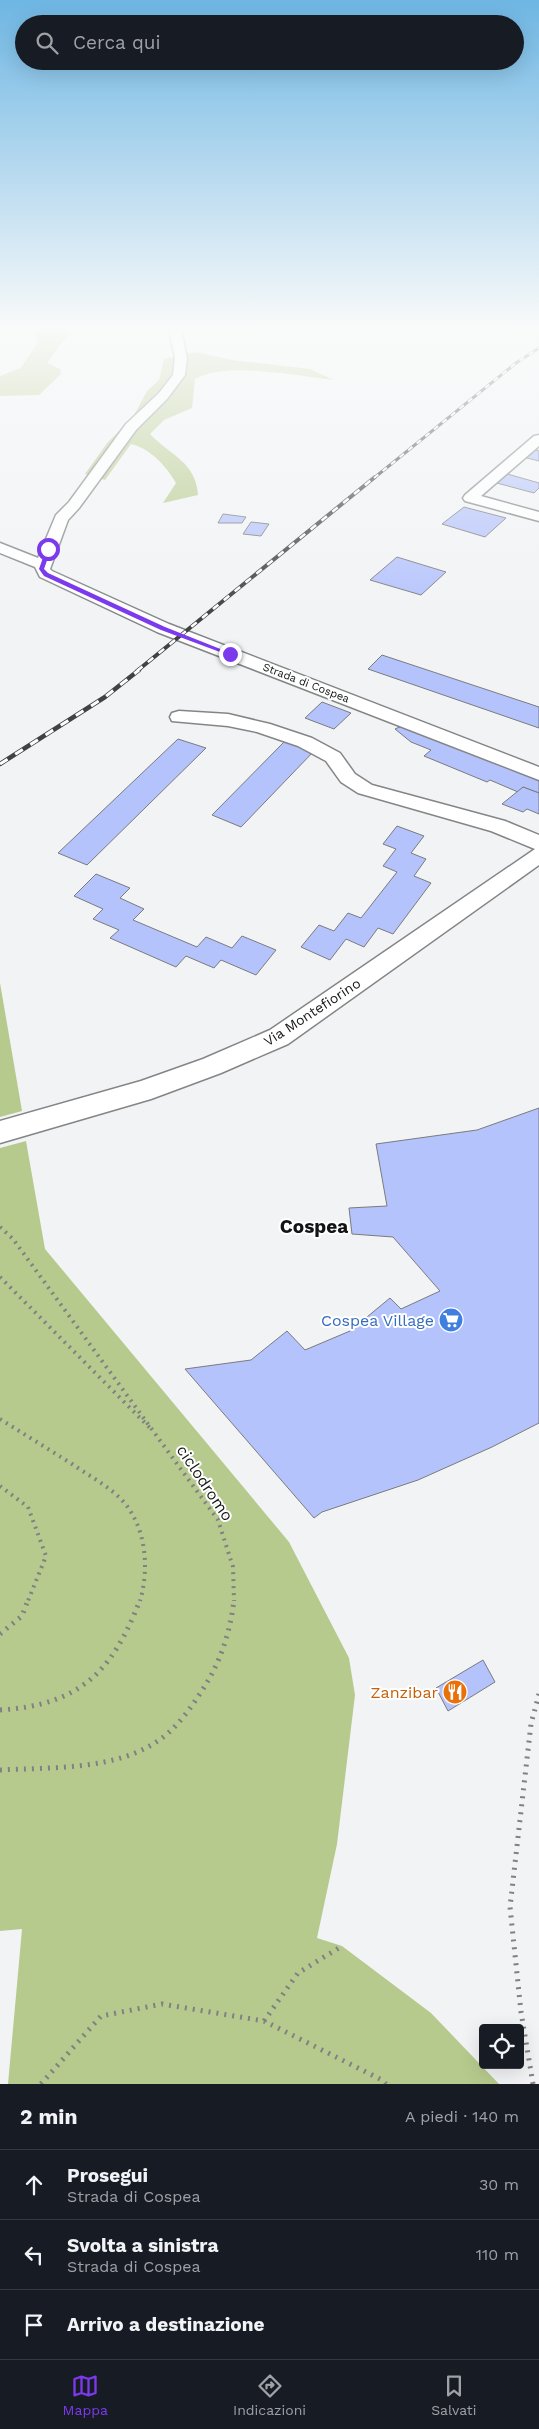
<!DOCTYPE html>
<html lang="it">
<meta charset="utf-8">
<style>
body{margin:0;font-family:"Work Sans",sans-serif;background:#242831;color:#f1f3f6}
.controls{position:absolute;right:15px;bottom:15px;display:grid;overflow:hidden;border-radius:5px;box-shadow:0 5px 20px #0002}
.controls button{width:45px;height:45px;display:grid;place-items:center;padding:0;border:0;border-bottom:1px solid #363941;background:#171b24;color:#f1f3f6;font:25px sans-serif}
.stop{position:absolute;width:15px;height:15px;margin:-11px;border:4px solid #7c3aed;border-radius:50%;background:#fff}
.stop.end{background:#7c3aed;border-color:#fff;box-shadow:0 1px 5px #0008}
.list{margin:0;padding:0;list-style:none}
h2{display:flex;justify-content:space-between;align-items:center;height:65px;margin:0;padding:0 20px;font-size:21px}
h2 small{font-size:16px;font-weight:400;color:#9ea1a6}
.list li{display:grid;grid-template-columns:32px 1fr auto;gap:15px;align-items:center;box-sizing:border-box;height:70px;padding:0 20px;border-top:1px solid #363941}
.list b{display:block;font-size:19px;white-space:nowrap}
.list p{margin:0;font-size:16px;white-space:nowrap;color:#9ea1a6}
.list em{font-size:16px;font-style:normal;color:#9ea1a6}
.icon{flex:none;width:28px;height:28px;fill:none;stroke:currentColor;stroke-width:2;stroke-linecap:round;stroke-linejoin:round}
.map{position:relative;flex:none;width:539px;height:2084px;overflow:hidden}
.search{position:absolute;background:#171b24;box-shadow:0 5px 20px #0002;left:15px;right:15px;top:15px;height:55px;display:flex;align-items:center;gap:12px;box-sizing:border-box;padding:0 18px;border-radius:28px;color:#9ea1a6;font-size:19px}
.sheet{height:275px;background:#171b24}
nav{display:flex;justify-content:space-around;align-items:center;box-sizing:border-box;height:70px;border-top:1px solid #363941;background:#171b24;font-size:14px;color:#9ea1a6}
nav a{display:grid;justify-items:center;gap:2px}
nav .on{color:#7c3aed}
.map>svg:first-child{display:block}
</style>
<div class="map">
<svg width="539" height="2084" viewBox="0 0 539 2084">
<rect width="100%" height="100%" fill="#f2f3f5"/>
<g fill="#b7ca8d">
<polygon points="32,325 68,325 70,332 47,363 60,369 61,374 39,395 0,396 0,376 21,368 38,342"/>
<path d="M196,352L232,360L310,369L334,380C299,376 225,361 195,379L192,408L164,420L150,434C171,456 196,462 198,495L163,503L176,483C167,467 150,448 131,444L105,480L85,474L108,442L133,417L147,391L159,380L164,359Z"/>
<polygon points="0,983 22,1111 0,1117"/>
<polygon points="26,1141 45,1249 289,1542 349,1658 355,1695 337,1844 317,1938 342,1946 431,2013 499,2084 8,2084 22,1929 0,1931 0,1148"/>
</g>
<g fill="#b5c3fc" stroke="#7a7b7d">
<polygon points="532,449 539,451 539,461 523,457"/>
<polygon points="504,473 539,483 539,488 534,493 493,482"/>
<polygon points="464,507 506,518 485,537 442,524"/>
<polygon points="223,514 246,517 242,523 218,523"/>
<polygon points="251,522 269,524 261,536 243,534"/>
<polygon points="397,557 446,572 421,595 370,580"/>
<polygon points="382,655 539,707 539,728 368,669"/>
<polygon points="322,702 351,713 334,729 305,718"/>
<polygon points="404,725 539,780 539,793 523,787 518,792 490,780 487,782 424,756 431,750 411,742 395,729"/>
<polygon points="178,739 206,748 87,865 58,853"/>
<polygon points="286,740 315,750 241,827 212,815"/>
<polygon points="523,787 539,793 539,814 527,809 523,812 502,804"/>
<polygon points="397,826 424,836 411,853 426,859 414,876 431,883 393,934 378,928 364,947 346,939 330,960 301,947 319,925 334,931 348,913 361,918 397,872 383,866 396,849 383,844"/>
<polygon points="96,874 130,888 120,898 144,909 133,920 197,947 206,937 232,948 242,936 276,950 256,975 221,960 214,968 186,956 176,967 110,938 119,930 93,919 103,909 74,896"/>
<polygon points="539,1108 539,1423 492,1447 418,1480 322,1512 314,1518 185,1369 251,1360 287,1331 305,1350 350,1331 390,1298 401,1309 440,1291 393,1237 352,1234 349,1208 387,1206 376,1144 477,1130"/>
<polygon points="483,1660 495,1682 448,1711 436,1688"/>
</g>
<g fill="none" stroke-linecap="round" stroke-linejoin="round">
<defs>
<g id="minor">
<polygon points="168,325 180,325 187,358 185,375 167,399 136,430 79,508 68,520 50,569 52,571 169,624 539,767 539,780 157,632 40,577 35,567 0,553 0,543 38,558 56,515 69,502 126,424 159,393 173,375 175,358"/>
<polygon points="539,435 539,446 481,496 539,512 539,521 465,501 463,498 465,495 534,436"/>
<polygon points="179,711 228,714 270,724 312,738 340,753 355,774 372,785 505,821 539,835 539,865 288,1044 221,1073 151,1099 0,1143 0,1121 141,1081 203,1059 270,1030 535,849 491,831 358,793 341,782 326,761 298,746 257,732 228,726 172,721 170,717 172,713"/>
</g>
</defs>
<use href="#minor" stroke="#848587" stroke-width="3"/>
<g stroke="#808183" stroke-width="4" stroke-dasharray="2 5" stroke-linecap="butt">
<polyline points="0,1227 13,1239 218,1520 233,1567 234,1601"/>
<polyline points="0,1277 151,1429"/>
<path d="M0,1419C24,1434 48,1449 72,1464C88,1475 105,1484 119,1497C146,1523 150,1567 140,1601"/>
<polyline points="0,1486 28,1507 46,1556 28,1601"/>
</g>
<g stroke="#808183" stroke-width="5" stroke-dasharray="2 6" stroke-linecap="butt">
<polyline points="0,1634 22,1616 28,1600"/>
<path d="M0,1710C79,1705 112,1673 140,1600"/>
<path d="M0,1770C52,1767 118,1771 162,1738C178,1726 190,1709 201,1692C220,1664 230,1633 234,1600"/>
<polyline points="264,2021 298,1973 342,1946"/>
<polyline points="41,2084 101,2016 162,2004 264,2021 382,2080 386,2084"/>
<polyline points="533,2084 521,2012 510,1907 531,1724 539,1694"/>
</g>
<use href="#minor" fill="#fff" fill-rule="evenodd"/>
<defs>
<polyline id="rail-far2" points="374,478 516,363 539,348"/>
<polyline id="rail-far1" points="137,671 375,477"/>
<polyline id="rail" points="0,764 105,697 139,670"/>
</defs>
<use href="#rail-far2" stroke="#414243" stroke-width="3"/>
<use href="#rail-far1" stroke="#414243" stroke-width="4"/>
<use href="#rail" stroke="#414243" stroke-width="4.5"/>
<use href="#rail-far2" stroke="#fff" stroke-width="2" stroke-dasharray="5.5" stroke-linecap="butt"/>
<use href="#rail-far1" stroke="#fff" stroke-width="2.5" stroke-dasharray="7" stroke-linecap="butt"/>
<use href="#rail" stroke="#fff" stroke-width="3" stroke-dasharray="9" stroke-linecap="butt"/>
</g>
<linearGradient id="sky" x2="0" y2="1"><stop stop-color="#6eb6e3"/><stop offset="0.53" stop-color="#f9fafa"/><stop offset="1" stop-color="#f9fafa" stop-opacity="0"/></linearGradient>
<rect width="539" height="617" fill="url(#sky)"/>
<polygon fill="#7c3aed" points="48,547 51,549 44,569 48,573 165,627 233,654 228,655 161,630 44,576 39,569 46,549"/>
<defs>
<symbol id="supermarket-disc" viewBox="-11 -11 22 22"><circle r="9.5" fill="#3f7fe0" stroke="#fff"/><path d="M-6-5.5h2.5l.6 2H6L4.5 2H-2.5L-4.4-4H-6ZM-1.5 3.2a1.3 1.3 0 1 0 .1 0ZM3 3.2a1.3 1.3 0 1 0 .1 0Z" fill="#fff"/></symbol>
<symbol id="restaurant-disc" viewBox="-11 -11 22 22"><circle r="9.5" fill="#e8710a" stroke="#fff"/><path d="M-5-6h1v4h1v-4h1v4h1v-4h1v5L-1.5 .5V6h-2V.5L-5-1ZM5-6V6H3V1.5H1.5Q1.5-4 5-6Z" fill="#fff"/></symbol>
</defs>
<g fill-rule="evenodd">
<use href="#supermarket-disc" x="437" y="1306" width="28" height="28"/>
<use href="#restaurant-disc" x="441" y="1678" width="28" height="28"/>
</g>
<g text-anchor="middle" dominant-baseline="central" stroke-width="4" stroke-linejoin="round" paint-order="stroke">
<g font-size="11" fill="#131415" stroke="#fff">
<text transform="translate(306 683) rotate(21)">Strada di Cospea</text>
</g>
<g font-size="14" fill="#131415" stroke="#fff">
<text transform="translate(312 1012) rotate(-33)">Via Montefiorino</text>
</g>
<g font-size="16" fill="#366cbe" stroke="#fff" text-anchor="end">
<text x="434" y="1320">Cospea Village</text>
</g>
<g font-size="16" fill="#131415" stroke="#fff">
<text transform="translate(205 1483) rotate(56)">ciclodromo</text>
</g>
<g font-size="16" fill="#c56008" stroke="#fff" text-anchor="end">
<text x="438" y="1692">Zanzibar</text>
</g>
<g font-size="19" font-weight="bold" fill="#131415" stroke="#fff">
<text x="314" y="1226">Cospea</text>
</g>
</g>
</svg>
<div class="controls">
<button><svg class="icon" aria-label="locate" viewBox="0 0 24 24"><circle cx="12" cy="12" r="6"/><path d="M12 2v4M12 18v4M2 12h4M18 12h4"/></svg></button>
</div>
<div class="stop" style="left:48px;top:549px"></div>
<div class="stop end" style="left:230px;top:654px"></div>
<div class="search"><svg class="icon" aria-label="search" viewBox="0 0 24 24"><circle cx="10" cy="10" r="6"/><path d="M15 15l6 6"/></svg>Cerca qui</div>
</div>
<section class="sheet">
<h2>2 min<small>A piedi · 140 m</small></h2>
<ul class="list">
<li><svg class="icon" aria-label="ahead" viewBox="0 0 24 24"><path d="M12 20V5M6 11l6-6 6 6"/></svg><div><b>Prosegui</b><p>Strada di Cospea</p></div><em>30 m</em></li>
<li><svg class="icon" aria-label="left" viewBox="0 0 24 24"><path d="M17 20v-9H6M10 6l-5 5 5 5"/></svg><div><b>Svolta a sinistra</b><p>Strada di Cospea</p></div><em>110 m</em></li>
<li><svg class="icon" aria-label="arrive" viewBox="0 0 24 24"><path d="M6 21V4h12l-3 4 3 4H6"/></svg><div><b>Arrivo a destinazione</b></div></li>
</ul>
</section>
<nav>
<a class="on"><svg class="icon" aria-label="map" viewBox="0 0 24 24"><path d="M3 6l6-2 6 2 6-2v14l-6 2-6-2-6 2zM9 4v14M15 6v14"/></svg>Mappa</a>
<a><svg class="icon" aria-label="directions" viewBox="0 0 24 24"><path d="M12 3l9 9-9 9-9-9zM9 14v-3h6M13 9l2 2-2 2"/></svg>Indicazioni</a>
<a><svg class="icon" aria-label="saved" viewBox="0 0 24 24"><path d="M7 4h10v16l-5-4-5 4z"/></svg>Salvati</a>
</nav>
